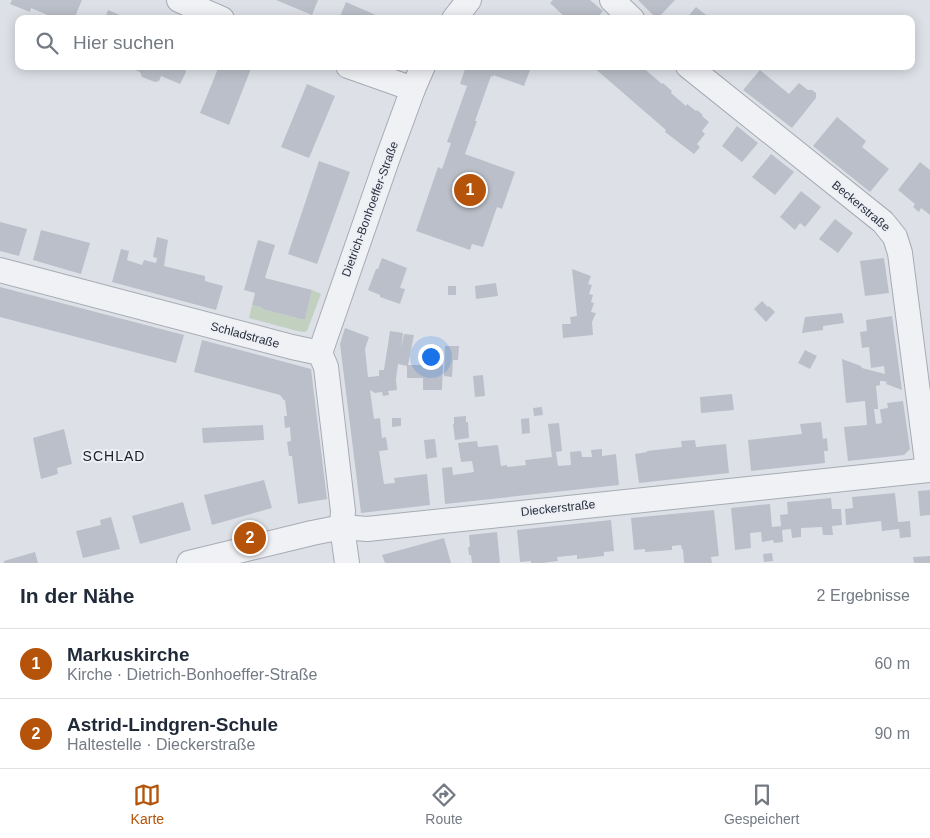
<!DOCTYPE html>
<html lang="de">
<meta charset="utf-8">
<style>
body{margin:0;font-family:Helvetica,sans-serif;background:#f6f6f7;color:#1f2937}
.you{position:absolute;left:430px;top:356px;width:18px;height:18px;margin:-12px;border:4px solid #fff;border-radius:50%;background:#1a73e8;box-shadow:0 0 0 8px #1a73e833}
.badge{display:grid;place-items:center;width:32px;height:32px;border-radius:50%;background:#b45309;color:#fff;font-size:16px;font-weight:700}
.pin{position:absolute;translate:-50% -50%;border:2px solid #fff;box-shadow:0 1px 5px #0006}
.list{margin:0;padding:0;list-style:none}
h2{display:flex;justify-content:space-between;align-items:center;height:65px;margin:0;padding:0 20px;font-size:21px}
h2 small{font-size:16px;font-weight:400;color:#747a83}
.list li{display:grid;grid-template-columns:32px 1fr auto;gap:15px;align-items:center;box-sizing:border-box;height:70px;padding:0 20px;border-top:1px solid #e0e1e3}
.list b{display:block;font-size:19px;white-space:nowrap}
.list p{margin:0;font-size:16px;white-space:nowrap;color:#747a83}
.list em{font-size:16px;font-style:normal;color:#747a83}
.icon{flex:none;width:28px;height:28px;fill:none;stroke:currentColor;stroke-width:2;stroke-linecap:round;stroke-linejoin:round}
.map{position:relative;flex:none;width:930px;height:563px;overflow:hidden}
.search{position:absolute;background:#fff;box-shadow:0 2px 12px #0003;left:15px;right:15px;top:15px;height:55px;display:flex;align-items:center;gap:12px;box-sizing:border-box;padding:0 18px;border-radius:10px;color:#747a83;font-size:19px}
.sheet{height:205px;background:#fff}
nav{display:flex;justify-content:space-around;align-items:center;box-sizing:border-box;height:70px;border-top:1px solid #e0e1e3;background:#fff;font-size:14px;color:#747a83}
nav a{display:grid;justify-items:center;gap:2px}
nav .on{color:#b45309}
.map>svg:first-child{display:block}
</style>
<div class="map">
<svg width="930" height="563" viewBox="0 0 930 563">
<rect width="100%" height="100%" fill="#dde1e7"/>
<polygon fill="#c2d0bf" points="312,290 321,294 307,331 304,332 297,331 249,318 252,305 263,308 263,309 305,320"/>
<g fill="#bbbfc9">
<polygon points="12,0 82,0 74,19 51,19 52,17 31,8 30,12 10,4"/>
<polygon points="276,0 318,0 312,15"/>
<polygon points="553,0 590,0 603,11 596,19 567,19 550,3"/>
<polygon points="638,0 675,0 657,19"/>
<polygon points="346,2 385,19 339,19"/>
<polygon points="696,7 711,19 686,19"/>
<polygon points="108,10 129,19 105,19"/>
<polygon points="133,66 184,66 186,72 180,84 161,76 159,81 155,82 142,77 140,72 132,69"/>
<polygon points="219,66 252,66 229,125 200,113"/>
<polygon points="466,66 519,66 530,70 524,86 493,75 493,77 491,76 475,121 477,121 465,154 515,172 502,209 497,207 483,247 472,244 470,250 416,231 438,167 442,169 451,143 447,142 467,86 460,84"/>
<polygon points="592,66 641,66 662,84 663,83 672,91 671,93 686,106 687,104 696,111 697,110 703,115 702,116 709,122 702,131 705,134 697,144 700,147 694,154 665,132 666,130"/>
<polygon points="760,70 789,94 799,83 808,90 812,90 816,93 816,98 792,128 743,90"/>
<polygon points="307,84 335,96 309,158 281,147"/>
<polygon points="837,117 866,141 862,147 889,169 870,192 813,146"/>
<polygon points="737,126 758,143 742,162 722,146"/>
<polygon points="771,154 794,172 775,195 752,177"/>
<polygon points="319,161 350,172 317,264 288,254"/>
<polygon points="920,162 930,170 930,215 921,208 919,212 913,207 915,204 898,190"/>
<polygon points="801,191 821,207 805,227 800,223 795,230 780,217"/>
<polygon points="835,219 853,233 838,253 819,239"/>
<polygon points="0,222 27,229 19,256 0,251"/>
<polygon points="41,230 90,243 81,274 33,260"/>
<polygon points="157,237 168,240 164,266 205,276 205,281 223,286 216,310 112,282 121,249 129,251 127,260 142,265 144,260 156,263 157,258 153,257"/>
<polygon points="258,240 275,245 265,278 312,290 305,320 262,309 263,308 252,305 255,293 244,290"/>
<polygon points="382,258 407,268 400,288 405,289 400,304 380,297 380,295 368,290 376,269 378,269"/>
<polygon points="884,258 889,293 865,296 860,261"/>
<polygon points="572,269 591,276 588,284 592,285 589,294 593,295 591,302 594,303 591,312 596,313 592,322 593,335 563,338 562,324 571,324 570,317 577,316"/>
<polygon points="496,283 498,296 476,299 475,286"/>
<rect x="448" y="286" width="8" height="9"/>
<polygon points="0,287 184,335 176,363 0,317"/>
<polygon points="762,301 768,307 769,306 775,312 766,322 754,309"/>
<polygon points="842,313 844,323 823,326 823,330 802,333 805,317"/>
<polygon points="892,316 902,390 886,384 887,382 883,381 880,381 880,385 876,386 878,407 878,409 874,409 876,424 882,423 880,410 881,409 888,408 887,403 903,401 910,449 904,455 848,461 844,427 867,425 865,401 846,403 842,359 861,366 862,368 885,374 884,366 871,368 869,347 862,348 860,332 867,331 866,320"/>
<polygon points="345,328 369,337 365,349 368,377 379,376 379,370 384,370 390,331 403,333 401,348 404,334 414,335 408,365 443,365 442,390 423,390 423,378 407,378 407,366 398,364 396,379 397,390 388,391 389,395 383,396 382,392 375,393 370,390 374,419 380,418 382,438 386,437 388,450 379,451 384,484 395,483 394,478 427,474 430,505 361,513 340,344"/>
<polygon points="202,340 311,369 327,499 298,504 292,456 289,456 287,442 291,441 290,427 285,428 284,416 287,416 285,400 284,400 280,395 194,372"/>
<polygon points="445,346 459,346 458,360 453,360 452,377 444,376"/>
<polygon points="805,350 817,356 810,369 798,363"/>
<polygon points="483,375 485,396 475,397 473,376"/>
<polygon points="732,394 734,410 701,413 700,397"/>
<polygon points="542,407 543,415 534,416 533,408"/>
<polygon points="466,416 466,422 468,422 469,438 455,440 453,424 454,424 454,417"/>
<polygon points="392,418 401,418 401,426 392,427"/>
<polygon points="529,418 530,433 522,434 521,419"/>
<polygon points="821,422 823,439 827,438 828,451 824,451 825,463 751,471 748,440 802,434 800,424"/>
<polygon points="559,423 562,451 556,452 558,466 571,465 570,452 581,451 582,457 592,457 591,450 602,449 602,456 616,454 619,485 445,504 442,468 452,467 453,475 474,472 472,461 461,462 458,443 477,441 478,447 498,445 501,466 507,465 507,467 526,465 525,460 552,457 548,424"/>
<polygon points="263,425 264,440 203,443 202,428"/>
<polygon points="64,429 72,464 57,468 58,474 41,479 33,438"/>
<polygon points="435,439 437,457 426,459 424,440"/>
<polygon points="695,440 696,447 726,444 729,473 639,483 635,454 647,452 647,451 682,447 681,441"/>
<polygon points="264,480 272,508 212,525 204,495"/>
<polygon points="930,490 930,515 920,516 918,491"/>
<polygon points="895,493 898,522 910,521 911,537 900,538 899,529 882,531 881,521 846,525 845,509 853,508 852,497"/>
<polygon points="831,498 832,509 841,509 842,525 832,526 833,535 823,535 822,527 801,528 801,537 792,538 791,529 782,530 783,542 774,543 773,540 762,542 761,532 750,533 751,548 735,550 731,508 770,504 772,527 781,526 780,515 788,514 787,502"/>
<polygon points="183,502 191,530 140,544 132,516"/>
<polygon points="714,510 719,556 711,557 712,563 684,563 683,549 682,550 681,545 672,546 672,550 645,552 645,549 634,550 631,518"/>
<polygon points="111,517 120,549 83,558 76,531 101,525 100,520"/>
<polygon points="611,520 614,551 604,552 604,556 577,559 577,555 557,557 558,561 542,563 531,563 531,561 520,562 517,530"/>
<polygon points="497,532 500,563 472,563 471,555 469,555 468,547 470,547 469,535"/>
<polygon points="444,538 451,563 385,563 382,555"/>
<polygon points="35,552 38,563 4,563 4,561"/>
<polygon points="772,553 773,561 764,562 763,554"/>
<polygon points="930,556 930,563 914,563 913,557"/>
</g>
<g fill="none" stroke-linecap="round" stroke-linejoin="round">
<defs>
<g id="minor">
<polyline points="179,0 222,19"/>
<polyline points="612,0 632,19"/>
<polyline points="454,19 469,0"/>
<polyline points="348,66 413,89"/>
<polyline points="688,66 883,222 895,237 900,253 928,470"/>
<polyline points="0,270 292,347 320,353"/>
<polyline points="320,353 387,160 413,89 423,66"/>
<polyline points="320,353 326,367 343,511 342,527 347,563"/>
<polyline points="189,563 312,533 342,527 367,529 930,470"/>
</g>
</defs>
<use href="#minor" stroke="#a6abb4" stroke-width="26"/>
<use href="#minor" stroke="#f0f1f5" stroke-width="24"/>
</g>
<g text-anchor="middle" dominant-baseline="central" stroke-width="4" stroke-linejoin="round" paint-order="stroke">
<g font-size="12" fill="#272e3d" stroke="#edeff4">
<text transform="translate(861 206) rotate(40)">Beckerstraße</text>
<text transform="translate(370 209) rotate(-70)">Dietrich-Bonhoeffer-Straße</text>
<text transform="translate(245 335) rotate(15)">Schladstraße</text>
<text transform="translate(558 508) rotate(-6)">Dieckerstraße</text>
</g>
<g font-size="14" letter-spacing="1" fill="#1a1f2d" stroke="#edeff4">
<text x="114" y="456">SCHLAD</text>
</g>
</g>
</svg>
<div class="you"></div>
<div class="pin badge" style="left:470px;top:190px">1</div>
<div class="pin badge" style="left:250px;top:538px">2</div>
<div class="search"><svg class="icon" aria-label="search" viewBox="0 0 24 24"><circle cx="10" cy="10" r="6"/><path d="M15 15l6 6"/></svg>Hier suchen</div>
</div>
<section class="sheet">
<h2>In der Nähe<small>2 Ergebnisse</small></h2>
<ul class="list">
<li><span class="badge">1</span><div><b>Markuskirche</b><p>Kirche · Dietrich-Bonhoeffer-Straße</p></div><em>60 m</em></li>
<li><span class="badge">2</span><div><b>Astrid-Lindgren-Schule</b><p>Haltestelle · Dieckerstraße</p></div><em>90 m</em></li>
</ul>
</section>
<nav>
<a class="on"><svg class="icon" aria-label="map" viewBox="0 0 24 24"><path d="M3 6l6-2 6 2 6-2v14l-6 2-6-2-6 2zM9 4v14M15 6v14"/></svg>Karte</a>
<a><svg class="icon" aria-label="directions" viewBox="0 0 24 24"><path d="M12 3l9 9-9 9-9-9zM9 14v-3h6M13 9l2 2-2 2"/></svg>Route</a>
<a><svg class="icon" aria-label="saved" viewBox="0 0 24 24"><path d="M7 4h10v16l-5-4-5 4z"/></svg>Gespeichert</a>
</nav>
